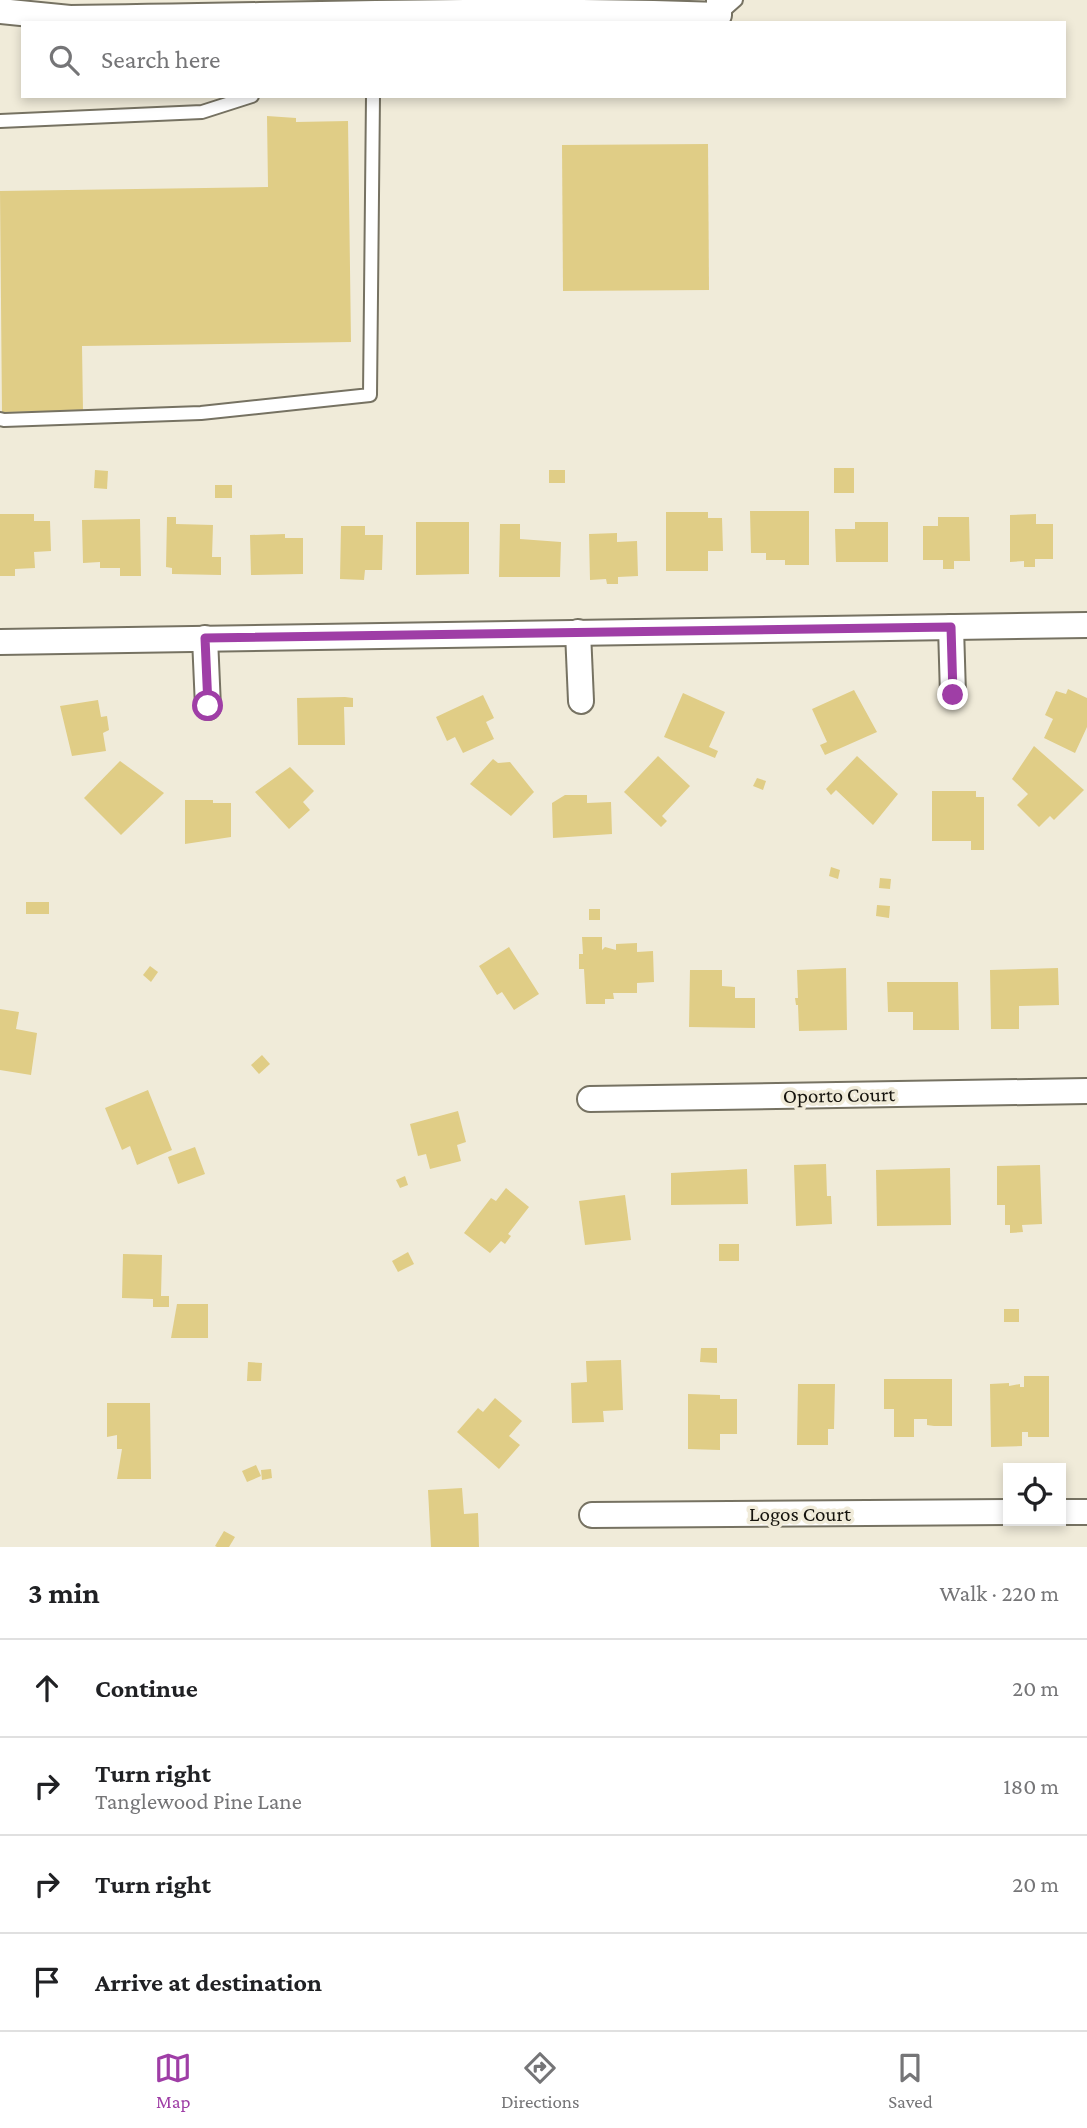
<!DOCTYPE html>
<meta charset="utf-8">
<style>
body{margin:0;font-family:"Crimson Pro",serif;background:#f6f6f6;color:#202124}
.controls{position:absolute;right:21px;bottom:21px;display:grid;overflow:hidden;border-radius:0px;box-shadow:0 4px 10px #0003}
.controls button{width:63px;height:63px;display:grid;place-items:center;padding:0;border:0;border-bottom:2px solid #e0e0e0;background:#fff;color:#202124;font:35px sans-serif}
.stop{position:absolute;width:21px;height:21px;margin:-16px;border:5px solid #9f3ea6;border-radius:50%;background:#fff}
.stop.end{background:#9f3ea6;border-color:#fff;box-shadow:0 2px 7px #0008}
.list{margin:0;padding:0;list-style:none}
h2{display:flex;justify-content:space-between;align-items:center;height:91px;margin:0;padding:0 28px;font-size:30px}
h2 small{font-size:23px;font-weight:400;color:#757577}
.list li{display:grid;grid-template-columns:46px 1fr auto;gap:21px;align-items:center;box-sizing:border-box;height:98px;padding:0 28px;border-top:2px solid #e0e0e0}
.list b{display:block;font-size:26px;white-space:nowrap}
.list p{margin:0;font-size:23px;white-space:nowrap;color:#757577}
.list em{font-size:23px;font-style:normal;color:#757577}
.icon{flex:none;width:38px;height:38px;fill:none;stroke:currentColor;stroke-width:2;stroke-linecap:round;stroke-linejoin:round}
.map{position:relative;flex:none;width:1087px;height:1547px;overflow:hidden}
.search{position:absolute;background:#fff;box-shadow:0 4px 10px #0003;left:21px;right:21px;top:21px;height:77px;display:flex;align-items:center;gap:18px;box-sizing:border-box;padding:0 24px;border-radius:0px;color:#757577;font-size:26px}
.sheet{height:483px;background:#fff}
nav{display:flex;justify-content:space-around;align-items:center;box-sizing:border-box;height:98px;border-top:2px solid #e0e0e0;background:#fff;font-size:19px;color:#757577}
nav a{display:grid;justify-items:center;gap:4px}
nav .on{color:#9f3ea6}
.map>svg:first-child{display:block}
</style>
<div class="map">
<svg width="1087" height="1547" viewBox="0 0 1087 1547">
<rect width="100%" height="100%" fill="#f0ebd9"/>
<g fill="#e0cd86">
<polygon points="267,116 296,118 296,122 348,121 351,342 82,346 83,411 2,412 0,191 268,187"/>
<polygon points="708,144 709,290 563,291 562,145"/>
<rect x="834" y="468" width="20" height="25"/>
<polygon points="95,470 108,471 107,489 94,488"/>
<rect x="549" y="470" width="16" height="13"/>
<rect x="215" y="485" width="17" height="13"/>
<polygon points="750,511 809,511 809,565 785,565 785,560 766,560 766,553 751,553"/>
<polygon points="666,512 708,512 708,518 722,518 723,551 708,551 708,571 666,571"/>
<polygon points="0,514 34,514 34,521 50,521 51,551 34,552 35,568 15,569 15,576 0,576"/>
<polygon points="1036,514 1036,524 1053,524 1053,559 1035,559 1035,567 1024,567 1024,561 1010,562 1010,515"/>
<polygon points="167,517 176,517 176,524 213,525 212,557 221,557 221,575 172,574 172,568 166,567"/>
<polygon points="938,517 969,517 970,561 954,561 954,569 943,569 943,560 923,560 923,526 938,526"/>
<polygon points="140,519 141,576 120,576 120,568 100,568 100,562 83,563 82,520"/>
<polygon points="416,522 469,522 469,574 416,575"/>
<polygon points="855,522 888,522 888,562 836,562 835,529 855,529"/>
<polygon points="500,524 520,524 520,539 561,542 560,577 499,577"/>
<polygon points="341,526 365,526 365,535 383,535 382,570 365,570 364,580 340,579"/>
<polygon points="617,533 617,542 637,541 638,576 618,577 618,584 607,584 606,579 590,580 589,534"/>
<polygon points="285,534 285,538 303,538 303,574 251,575 250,535"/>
<polygon points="1068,689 1087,698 1087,727 1075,753 1044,738 1053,719 1045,715 1056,691 1066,694"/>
<polygon points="854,690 877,732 825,755 820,745 827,742 812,709"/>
<polygon points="683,693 725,712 709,747 718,751 715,758 664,737"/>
<polygon points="483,695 494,718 486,722 494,739 463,753 455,737 447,741 436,717"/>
<polygon points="345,697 353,698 353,707 344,707 345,745 298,745 297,698"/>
<polygon points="98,700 101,717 107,716 109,730 103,733 106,751 72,756 60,706"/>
<polygon points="1034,746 1084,790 1054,820 1050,816 1039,827 1017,805 1028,794 1012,779"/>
<polygon points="658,756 690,786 662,816 667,821 661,827 624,792"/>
<polygon points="857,756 898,794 873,825 836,790 831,795 826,789"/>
<polygon points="493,759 498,763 510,762 534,792 511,816 470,784"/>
<polygon points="120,761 164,793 121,835 84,798"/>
<polygon points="290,767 314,791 303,802 310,810 289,829 255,792"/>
<polygon points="757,778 766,781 763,790 753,786"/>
<polygon points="932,791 976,791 976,797 984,797 984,850 971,850 971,841 932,841"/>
<polygon points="565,795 587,795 587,803 611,802 612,834 553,838 552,803"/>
<polygon points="185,800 213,800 213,803 231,803 231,837 185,844"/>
<polygon points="831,867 840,870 838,879 829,876"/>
<polygon points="880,878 891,879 890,889 879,888"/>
<rect x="26" y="902" width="23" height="12"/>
<polygon points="877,905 890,906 889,918 876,916"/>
<rect x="589" y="909" width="11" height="11"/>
<polygon points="582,937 602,937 602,950 605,947 616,950 616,944 637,943 637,952 653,951 654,982 637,983 637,993 613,993 614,999 605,999 605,1004 586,1004 584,969 579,969 579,954 583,954"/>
<polygon points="509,947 539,994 514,1010 502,992 497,995 479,966"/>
<polygon points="150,966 158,972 151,982 143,975"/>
<polygon points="846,968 847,1030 799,1031 798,1005 796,1005 795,998 798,998 797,970"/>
<polygon points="1058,968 1059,1005 1019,1006 1019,1029 991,1029 990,970"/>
<polygon points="690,970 722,970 722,986 735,987 735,998 755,998 755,1028 689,1027"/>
<polygon points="887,982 958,982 959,1030 913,1030 913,1012 888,1012"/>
<polygon points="0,1009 19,1012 16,1029 37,1033 31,1075 0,1070"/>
<polygon points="262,1055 270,1064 259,1074 251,1065"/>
<polygon points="148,1090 172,1150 137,1165 130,1146 122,1150 105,1108"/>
<polygon points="458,1111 466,1142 457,1145 461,1161 430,1169 426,1154 418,1156 410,1124"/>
<polygon points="195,1147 205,1174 178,1184 168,1157"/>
<polygon points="826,1164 827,1196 831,1196 832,1224 796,1226 794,1165"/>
<polygon points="1040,1165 1042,1224 1022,1225 1023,1232 1010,1233 1010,1225 1005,1225 1005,1205 997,1205 997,1166"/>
<polygon points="950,1168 951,1225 877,1226 876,1170"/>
<polygon points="747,1169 748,1204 671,1205 671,1173"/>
<polygon points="405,1176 408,1185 400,1188 396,1180"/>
<polygon points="506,1188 529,1207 508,1234 511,1236 505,1244 501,1241 490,1253 464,1233 491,1198 496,1201"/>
<polygon points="625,1195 631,1240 585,1245 579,1201"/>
<rect x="719" y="1244" width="20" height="17"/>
<polygon points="408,1252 414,1264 398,1272 392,1261"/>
<polygon points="123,1254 162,1255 161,1296 169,1296 169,1307 153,1307 153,1299 122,1298"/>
<polygon points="177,1304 208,1304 208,1338 171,1338"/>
<rect x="1004" y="1309" width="15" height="13"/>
<polygon points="701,1348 717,1348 717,1363 700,1362"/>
<polygon points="621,1360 623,1410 603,1411 604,1422 572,1423 571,1383 587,1382 586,1361"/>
<polygon points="248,1362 262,1363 261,1381 247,1381"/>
<polygon points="1024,1376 1049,1376 1049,1437 1028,1437 1028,1432 1022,1432 1022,1446 991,1447 990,1384 1009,1383 1009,1386 1020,1384 1020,1387 1024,1387"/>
<polygon points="884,1379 952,1379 952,1426 934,1426 927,1425 927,1419 914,1419 914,1437 894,1437 894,1409 884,1409"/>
<polygon points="798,1384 835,1384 834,1429 828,1429 828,1445 797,1445"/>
<polygon points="688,1394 720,1395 720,1399 737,1399 737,1434 720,1434 720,1450 688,1449"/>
<polygon points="495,1398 522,1421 509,1436 520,1445 499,1469 457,1432 478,1408 483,1412"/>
<polygon points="107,1403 150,1403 151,1479 117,1479 122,1449 117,1449 117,1435 107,1437"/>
<polygon points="256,1465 261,1476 247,1482 242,1471"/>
<polygon points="271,1469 272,1478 262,1480 261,1470"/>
<polygon points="462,1488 464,1514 478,1513 479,1547 431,1547 428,1490"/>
<polygon points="224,1531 235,1537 229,1547 217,1547 215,1546"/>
</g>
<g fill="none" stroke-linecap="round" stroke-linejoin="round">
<defs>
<g id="lane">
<polyline points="719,15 736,0"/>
<polyline points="0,121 202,112 252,96"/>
<polyline points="0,419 4,420 201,413 370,395 373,96"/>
</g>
<g id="street">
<path d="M0,11L70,18C287,16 503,7 719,15V0"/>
<polyline points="951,627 953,695"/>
<polyline points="578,632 581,701"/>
<polyline points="205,638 208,707"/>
<polyline points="0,642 1087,625"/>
<polyline points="590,1099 1087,1091"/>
<polyline points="1061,1512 1087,1512"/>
<polyline points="592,1515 1008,1512"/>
</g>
</defs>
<use href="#lane" stroke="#767262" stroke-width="16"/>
<use href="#street" stroke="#767262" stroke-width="28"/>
<use href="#lane" stroke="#fff" stroke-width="12"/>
<use href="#street" stroke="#fff" stroke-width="24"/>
</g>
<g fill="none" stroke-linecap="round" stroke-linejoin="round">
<polyline stroke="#9f3ea6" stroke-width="9" points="208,706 205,638 951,627 953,695"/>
</g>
<g text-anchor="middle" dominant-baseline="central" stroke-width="7" stroke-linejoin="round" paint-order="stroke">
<g font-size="21" fill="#16140e" stroke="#f0ebd9">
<text transform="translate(839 1095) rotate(-1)">Oporto Court</text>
<text x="800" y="1514">Logos Court</text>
</g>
</g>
</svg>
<div class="controls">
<button><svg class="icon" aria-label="locate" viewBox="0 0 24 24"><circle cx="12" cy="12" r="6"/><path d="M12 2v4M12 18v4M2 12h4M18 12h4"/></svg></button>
</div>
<div class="stop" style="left:208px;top:706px"></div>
<div class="stop end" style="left:953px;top:695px"></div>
<div class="search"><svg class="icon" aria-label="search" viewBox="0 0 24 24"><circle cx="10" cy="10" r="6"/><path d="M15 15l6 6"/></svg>Search here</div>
</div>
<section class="sheet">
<h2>3 min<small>Walk · 220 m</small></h2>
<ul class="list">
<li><svg class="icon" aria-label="ahead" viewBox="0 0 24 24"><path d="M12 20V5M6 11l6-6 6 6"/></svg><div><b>Continue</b></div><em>20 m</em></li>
<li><svg class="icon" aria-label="right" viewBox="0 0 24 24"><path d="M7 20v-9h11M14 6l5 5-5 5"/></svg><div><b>Turn right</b><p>Tanglewood Pine Lane</p></div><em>180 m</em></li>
<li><svg class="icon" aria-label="right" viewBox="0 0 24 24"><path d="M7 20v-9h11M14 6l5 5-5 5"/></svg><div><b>Turn right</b></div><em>20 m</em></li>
<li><svg class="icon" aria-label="arrive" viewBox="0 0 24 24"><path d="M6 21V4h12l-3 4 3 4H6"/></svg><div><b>Arrive at destination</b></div></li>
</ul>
</section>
<nav>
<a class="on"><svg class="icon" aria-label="map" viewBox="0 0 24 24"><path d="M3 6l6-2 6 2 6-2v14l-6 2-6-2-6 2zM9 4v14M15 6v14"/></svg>Map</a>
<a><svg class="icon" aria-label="directions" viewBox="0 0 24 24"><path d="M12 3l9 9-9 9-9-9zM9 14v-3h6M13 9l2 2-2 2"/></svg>Directions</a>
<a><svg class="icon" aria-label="saved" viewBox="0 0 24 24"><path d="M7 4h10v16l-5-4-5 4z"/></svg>Saved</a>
</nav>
